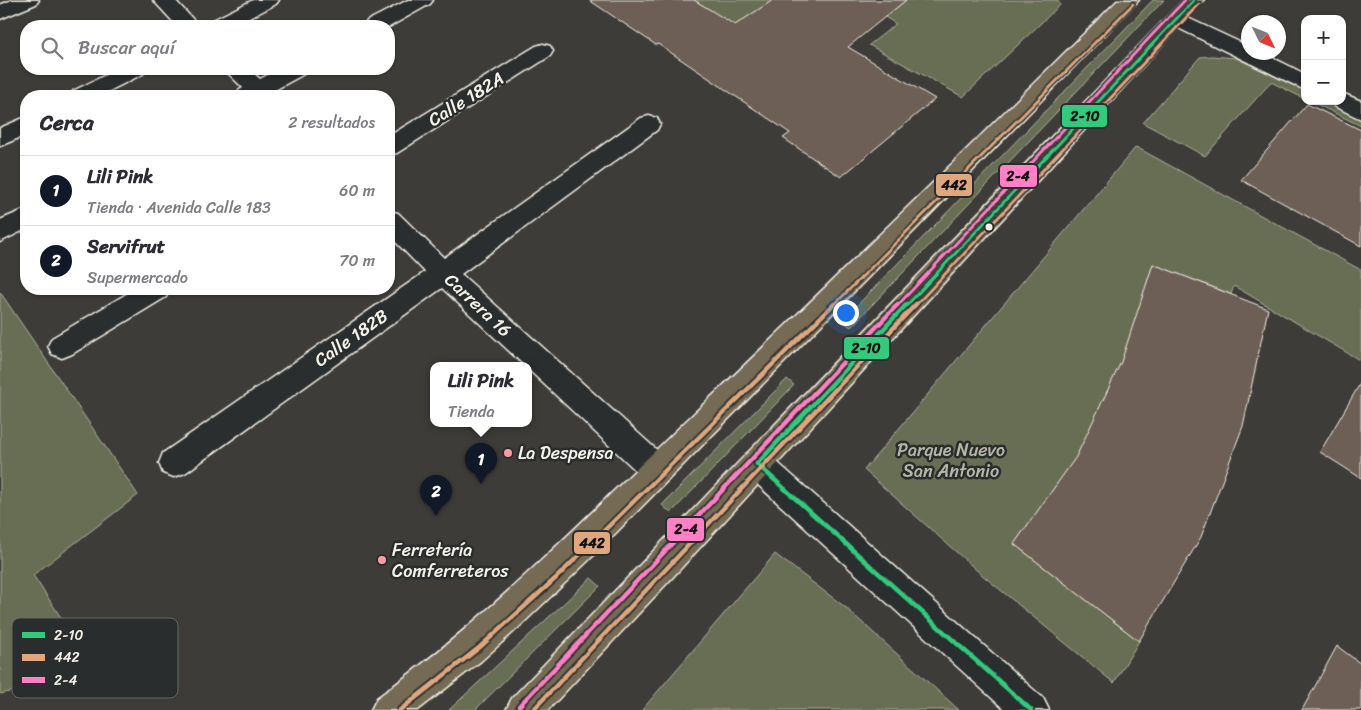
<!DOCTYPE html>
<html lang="es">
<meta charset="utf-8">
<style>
body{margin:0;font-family:Sriracha,sans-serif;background:#f2f2f3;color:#2b2b33}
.controls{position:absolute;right:15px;top:15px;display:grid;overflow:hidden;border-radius:10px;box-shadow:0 1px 4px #0004}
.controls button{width:45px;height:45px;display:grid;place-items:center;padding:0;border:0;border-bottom:1px solid #e1e1e2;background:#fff;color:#2b2b33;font:25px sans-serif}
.compass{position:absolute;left:1241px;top:15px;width:45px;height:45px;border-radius:50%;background:#fff;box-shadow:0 1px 4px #0004;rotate:133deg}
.you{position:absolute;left:845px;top:312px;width:18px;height:18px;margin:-12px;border:4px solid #fff;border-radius:50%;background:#1a73e8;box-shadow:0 0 0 8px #1a73e833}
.badge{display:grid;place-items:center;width:32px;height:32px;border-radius:50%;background:#111827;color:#fff;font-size:16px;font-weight:700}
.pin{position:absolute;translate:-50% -41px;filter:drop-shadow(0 1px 2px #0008)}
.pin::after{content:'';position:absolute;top:26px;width:18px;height:15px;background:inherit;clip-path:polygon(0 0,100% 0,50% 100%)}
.popup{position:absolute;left:430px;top:362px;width:102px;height:65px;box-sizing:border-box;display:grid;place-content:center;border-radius:10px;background:#fff;filter:drop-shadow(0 1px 4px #0005);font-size:16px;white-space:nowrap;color:#7c7c81}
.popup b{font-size:19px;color:#2b2b33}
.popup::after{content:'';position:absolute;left:50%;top:100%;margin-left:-10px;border:10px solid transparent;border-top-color:#fff}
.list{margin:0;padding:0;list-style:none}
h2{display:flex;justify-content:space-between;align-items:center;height:65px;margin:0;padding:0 20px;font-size:21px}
h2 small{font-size:16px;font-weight:400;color:#7c7c81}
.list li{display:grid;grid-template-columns:32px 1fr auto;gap:15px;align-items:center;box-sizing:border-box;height:70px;padding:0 20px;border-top:1px solid #e1e1e2}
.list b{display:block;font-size:19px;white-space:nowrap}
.list p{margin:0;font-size:16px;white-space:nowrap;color:#7c7c81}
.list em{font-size:16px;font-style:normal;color:#7c7c81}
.icon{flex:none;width:28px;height:28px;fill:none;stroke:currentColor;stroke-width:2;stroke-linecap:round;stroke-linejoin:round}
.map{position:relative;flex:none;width:1361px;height:710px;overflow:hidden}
.search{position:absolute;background:#fff;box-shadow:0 1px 4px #0004;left:20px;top:20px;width:375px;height:55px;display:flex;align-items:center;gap:12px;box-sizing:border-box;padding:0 18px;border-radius:20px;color:#7c7c81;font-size:19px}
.panel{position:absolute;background:#fff;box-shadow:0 1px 4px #0004;left:20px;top:90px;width:375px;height:205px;border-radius:20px}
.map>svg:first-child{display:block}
</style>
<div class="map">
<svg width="1361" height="710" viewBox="0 0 1361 710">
<rect width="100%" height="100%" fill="#3e3c39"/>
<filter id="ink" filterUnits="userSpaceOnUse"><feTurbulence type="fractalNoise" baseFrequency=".02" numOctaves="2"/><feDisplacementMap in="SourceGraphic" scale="10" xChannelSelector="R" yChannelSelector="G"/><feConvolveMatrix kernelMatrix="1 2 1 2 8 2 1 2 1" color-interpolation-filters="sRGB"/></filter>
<g filter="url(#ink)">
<g fill="#686e53" stroke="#aeb09e">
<polygon points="694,0 773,0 722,34 710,10"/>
<polygon points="906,0 1058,0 1060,5 963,97 869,45 896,24 885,17"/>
<polygon points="1153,0 1164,0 851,327 842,321"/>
<polygon points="1212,56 1236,58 1305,91 1305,99 1271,82 1205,156 1143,123 1200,57"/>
<polygon points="1310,101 1325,101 1361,119 1361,126"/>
<polygon points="1136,147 1361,270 1361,361 1234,286 1231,294 1153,264 1126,352 1083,448 1014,544 1139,641 1114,683 981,574 864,470"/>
<polygon points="0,292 138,495 33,575 108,689 40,685 0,694"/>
<polygon points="787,379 794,385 671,513 662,505"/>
<polygon points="775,554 845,607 959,710 642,710"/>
<polygon points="591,578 600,586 475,710 449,710"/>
</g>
<g fill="#6d5e54" stroke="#f4f1e8">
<polygon points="589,0 694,0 735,25 773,0 906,0 848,47 935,99 841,177 783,138 790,133 658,44 656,45"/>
<polygon points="1307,104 1361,130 1361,246 1241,180"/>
<polygon points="1153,264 1268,309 1243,426 1201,537 1139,641 1014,544 1076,457 1121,362"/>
<polygon points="1361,382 1361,478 1320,452"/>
<polygon points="1337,646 1361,664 1361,710 1302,710"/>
</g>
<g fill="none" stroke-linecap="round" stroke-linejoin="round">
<defs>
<g id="street">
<polygon points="12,0 39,0 36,4 0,19 0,5"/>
<polygon points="153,0 175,0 199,26 177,26"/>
<polygon points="253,0 279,0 276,4 234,26 208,26 211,21"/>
<polygon points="408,0 433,0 430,4 389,27 364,26 367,21"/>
<polygon points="1177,13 1248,46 1248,52 1261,52 1305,74 1305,90 1170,24 1167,19 1170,14"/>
<polygon points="543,44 550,46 553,51 550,56 397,153 389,155 389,136 536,46"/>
<polygon points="118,69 146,69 143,74 99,96 70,96 73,91"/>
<polygon points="224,69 248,69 260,79 279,69 307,69 304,74 273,91 276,96 235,96 238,91 243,88"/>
<polygon points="1342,93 1361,101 1361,119 1334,106 1331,101 1342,101"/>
<polygon points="649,116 657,118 660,124 657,130 461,274 668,460 672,470 668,480 657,484 646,480 528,369 528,365 524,365 442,288 185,473 174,477 163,473 159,463 163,453 425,272 389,235 389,211 398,213 444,258 641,118"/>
<polygon points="26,117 26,135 0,146 0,128"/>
<polygon points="26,209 26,229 0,242 0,220"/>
<polygon points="135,289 170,289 166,297 72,354 62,358 52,354 48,346 52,338"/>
</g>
<polygon id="secondary" points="757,450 768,454 1043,698 1049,710 1005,710 746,474 742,464 746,454"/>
<g id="primary">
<path d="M1118,0H1139L917,228L591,558L518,628L481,661L418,710H371L377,698C490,617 585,518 685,422C831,283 975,142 1118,0Z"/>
<polygon points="1183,0 1204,0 671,579 548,710 506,710 512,698"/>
</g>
</defs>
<use href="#street" stroke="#f4f1e8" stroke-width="3"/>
<use href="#secondary" stroke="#f4f1e8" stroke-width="3"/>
<use href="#primary" stroke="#f4f1e8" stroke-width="3"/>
<use href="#street" fill="#2a2d2e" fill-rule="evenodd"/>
<use href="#secondary" fill="#2a2d2e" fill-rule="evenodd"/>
<use href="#primary" fill="#746b52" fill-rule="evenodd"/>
<defs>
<polyline id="bus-1-far1" points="906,306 1194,0"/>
<g id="bus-1">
<polyline points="757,464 907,304"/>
<polyline points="757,464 1031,710"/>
</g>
<g id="bus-2-far1">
<polyline points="833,306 1133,4"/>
<polyline points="915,306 1199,4"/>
</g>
<g id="bus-2">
<polyline points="400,710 480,647 556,578 834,304"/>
<polyline points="533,710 916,304"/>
</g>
<polyline id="bus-3-far1" points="897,306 1185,0"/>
<polyline id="bus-3" points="519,706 898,304"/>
</defs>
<use href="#bus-1-far1" stroke="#2a2d2e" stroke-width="6"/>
<use href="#bus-1" stroke="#2a2d2e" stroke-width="8"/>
<use href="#bus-2-far1" stroke="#2a2d2e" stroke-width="6"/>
<use href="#bus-2" stroke="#2a2d2e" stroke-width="8"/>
<use href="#bus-3-far1" stroke="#2a2d2e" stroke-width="6"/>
<use href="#bus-3" stroke="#2a2d2e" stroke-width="8"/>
<use href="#bus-1-far1" stroke="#33ca7d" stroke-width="3"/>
<use href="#bus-1" stroke="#33ca7d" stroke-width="4.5"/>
<use href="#bus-2-far1" stroke="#dfa77e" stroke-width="3"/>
<use href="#bus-2" stroke="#dfa77e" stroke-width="4.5"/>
<use href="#bus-3-far1" stroke="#ff80c5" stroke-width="3"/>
<use href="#bus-3" stroke="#ff80c5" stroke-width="4.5"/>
</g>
</g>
<circle fill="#f4f1e8" stroke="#2a2d2e" stroke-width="2" cx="989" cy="227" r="4.5"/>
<g fill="#ff9aa2" stroke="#2a2d2e" stroke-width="2">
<circle cx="508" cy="453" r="5"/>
<circle cx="382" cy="560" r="5"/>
</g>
<g text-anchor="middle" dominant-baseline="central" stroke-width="5" stroke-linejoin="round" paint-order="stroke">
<g font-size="18" fill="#f4f1e8" stroke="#2a2d2e">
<text transform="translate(466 99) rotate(-32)">Calle 182A</text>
<text transform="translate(478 305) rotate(43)">Carrera 16</text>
<text transform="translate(351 338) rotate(-35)">Calle 182B</text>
</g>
<g font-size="18" fill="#b5b6a5" stroke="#2a2d2e">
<text x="951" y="450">Parque Nuevo<tspan x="951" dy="21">San Antonio</tspan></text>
</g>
<g font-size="18" fill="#f4f1e8" stroke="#2a2d2e" text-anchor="start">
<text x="518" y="453">La Despensa</text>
<text x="392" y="550">Ferretería<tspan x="392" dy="21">Comferreteros</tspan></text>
</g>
</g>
<rect x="12" y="618" width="166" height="80" rx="8" fill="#2a2d2e" stroke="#676866" stroke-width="1"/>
<rect x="22" y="632" width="23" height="6" fill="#33ca7d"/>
<rect x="22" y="654" width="23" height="7" fill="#dfa77e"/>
<rect x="22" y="677" width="23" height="6" fill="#ff80c5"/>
<g font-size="14" fill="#f4f1e8">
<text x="54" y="640">2-10</text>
<text x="54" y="662">442</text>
<text x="54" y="685">2-4</text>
</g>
<g stroke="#2a2d2e" stroke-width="2">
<rect x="1061" y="104" width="47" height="24" rx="5" fill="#33ca7d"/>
<rect x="999" y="164" width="39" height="24" rx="5" fill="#ff80c5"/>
<rect x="935" y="173" width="38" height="24" rx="5" fill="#dfa77e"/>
<rect x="843" y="336" width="47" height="24" rx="5" fill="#33ca7d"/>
<rect x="666" y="517" width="39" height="25" rx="5" fill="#ff80c5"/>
<rect x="573" y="531" width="38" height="24" rx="5" fill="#dfa77e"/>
</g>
<g font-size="14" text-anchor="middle" font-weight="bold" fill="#111">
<text x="1085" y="121">2-10</text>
<text x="1018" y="181">2-4</text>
<text x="954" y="190">442</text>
<text x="866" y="353">2-10</text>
<text x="686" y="534">2-4</text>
<text x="592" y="548">442</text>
</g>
</svg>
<div class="controls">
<button>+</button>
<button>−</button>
</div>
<svg class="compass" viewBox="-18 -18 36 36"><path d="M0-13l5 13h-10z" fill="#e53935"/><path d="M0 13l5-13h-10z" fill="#7c7c81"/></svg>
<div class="you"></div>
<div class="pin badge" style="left:481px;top:484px">1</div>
<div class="popup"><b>Lili Pink</b>Tienda</div>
<div class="pin badge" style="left:436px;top:516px">2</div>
<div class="search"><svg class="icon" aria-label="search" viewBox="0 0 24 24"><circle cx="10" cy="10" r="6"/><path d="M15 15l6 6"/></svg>Buscar aquí</div>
<section class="panel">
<h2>Cerca<small>2 resultados</small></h2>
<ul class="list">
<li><span class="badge">1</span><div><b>Lili Pink</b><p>Tienda · Avenida Calle 183</p></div><em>60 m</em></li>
<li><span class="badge">2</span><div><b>Servifrut</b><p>Supermercado</p></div><em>70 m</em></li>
</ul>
</section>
</div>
